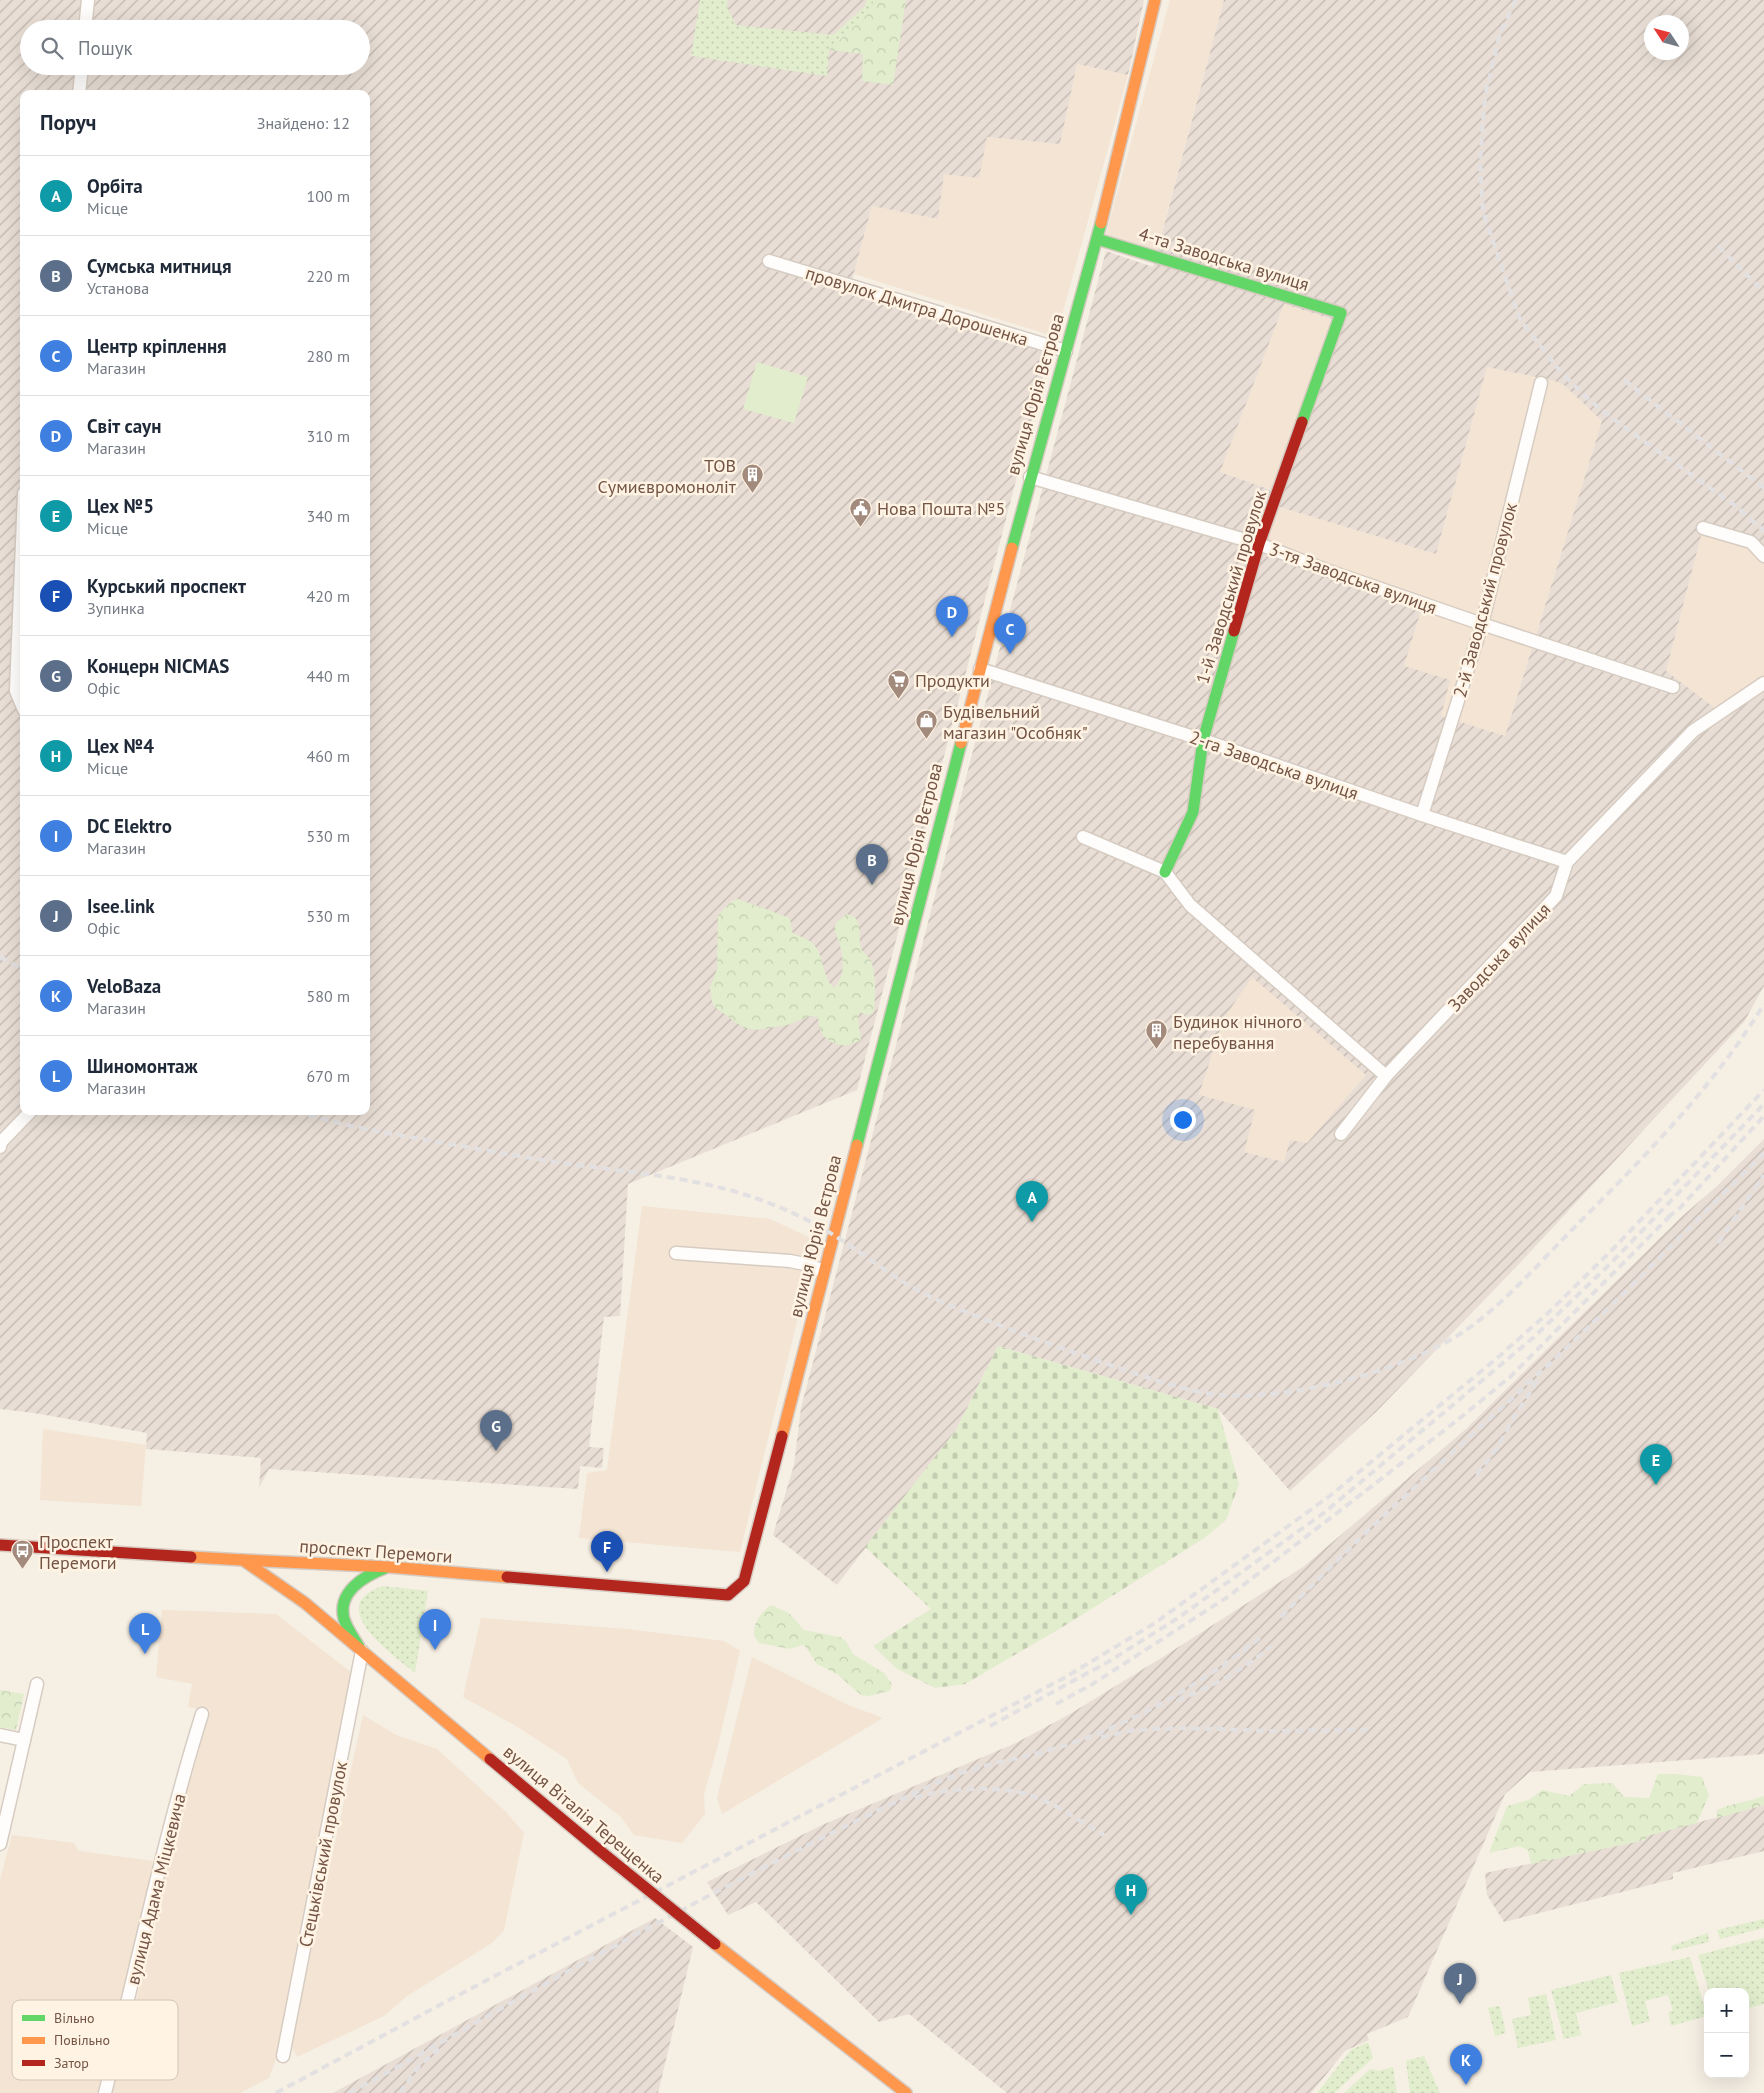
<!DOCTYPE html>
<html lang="uk">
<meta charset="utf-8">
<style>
body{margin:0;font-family:"PT Sans",sans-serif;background:#f2f2f3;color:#1f2937}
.controls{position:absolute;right:15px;bottom:15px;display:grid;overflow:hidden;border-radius:10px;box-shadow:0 5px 20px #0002}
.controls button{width:45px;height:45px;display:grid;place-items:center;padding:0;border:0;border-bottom:1px solid #e0e1e3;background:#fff;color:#1f2937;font:25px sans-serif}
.compass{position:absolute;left:1644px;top:15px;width:45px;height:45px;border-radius:50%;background:#fff;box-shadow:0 5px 20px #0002;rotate:306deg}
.you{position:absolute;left:1182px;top:1119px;width:18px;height:18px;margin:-12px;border:4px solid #fff;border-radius:50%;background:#1a73e8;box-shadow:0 0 0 8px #1a73e833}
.badge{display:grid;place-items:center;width:32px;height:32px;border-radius:50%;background:#ea580c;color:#fff;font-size:16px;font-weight:700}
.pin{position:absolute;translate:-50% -41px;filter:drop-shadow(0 1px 2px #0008)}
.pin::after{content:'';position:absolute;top:26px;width:18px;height:15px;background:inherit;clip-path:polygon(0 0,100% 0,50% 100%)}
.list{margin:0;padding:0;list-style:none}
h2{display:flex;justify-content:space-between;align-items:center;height:65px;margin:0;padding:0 20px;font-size:21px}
h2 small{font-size:16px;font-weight:400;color:#747a83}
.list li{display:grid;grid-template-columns:32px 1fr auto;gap:15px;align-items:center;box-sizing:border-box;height:80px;padding:0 20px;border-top:1px solid #e0e1e3}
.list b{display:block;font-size:19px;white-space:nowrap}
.list p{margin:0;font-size:16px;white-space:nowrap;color:#747a83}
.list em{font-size:16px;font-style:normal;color:#747a83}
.icon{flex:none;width:28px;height:28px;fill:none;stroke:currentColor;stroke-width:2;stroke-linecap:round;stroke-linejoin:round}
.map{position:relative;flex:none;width:1764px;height:2093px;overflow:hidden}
.search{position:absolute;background:#fff;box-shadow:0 5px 20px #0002;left:20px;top:20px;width:350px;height:55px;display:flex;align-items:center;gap:12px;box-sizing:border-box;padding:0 18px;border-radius:28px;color:#747a83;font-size:19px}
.panel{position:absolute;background:#fff;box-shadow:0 5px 20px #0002;left:20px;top:90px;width:350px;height:1025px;border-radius:10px}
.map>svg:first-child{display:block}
</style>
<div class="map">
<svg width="1764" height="2093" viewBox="0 0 1764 2093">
<defs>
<pattern id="industrial-furrows" width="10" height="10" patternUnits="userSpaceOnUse" patternTransform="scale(1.25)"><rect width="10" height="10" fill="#e8ded5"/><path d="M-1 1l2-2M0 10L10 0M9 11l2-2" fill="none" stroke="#c1b7ae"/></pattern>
<pattern id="grass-dots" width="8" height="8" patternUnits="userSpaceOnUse" patternTransform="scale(1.25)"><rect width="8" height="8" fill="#e1edcd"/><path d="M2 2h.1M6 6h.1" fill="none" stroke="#c4cdb1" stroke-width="1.8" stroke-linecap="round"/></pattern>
<pattern id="forest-crowns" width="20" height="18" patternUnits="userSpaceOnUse" patternTransform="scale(1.25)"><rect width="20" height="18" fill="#e1edcd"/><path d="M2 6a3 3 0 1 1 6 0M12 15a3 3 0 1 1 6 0" fill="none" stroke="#c4cdb1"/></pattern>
<pattern id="cemetery-stones" width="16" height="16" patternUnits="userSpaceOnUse" patternTransform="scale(1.25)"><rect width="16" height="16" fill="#e1edcd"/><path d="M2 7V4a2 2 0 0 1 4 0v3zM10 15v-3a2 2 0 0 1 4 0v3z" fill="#c4cdb1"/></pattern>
</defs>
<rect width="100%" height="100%" fill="#f6efe4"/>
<g fill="#f3e4d3">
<polygon points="1170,0 1224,0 1157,250 1106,234"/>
<polygon points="1077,64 1128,75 1056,337 854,274 872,206 938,219 944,174 987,137 1060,144"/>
<polygon points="1284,304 1338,321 1278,492 1220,472"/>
<polygon points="1487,367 1555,381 1564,385 1602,421 1505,736 1440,716 1404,666 1423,604 1259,544 1273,505 1436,554"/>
<polygon points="1703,528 1751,542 1764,556 1764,683 1720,713 1666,671"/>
<polygon points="1252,976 1366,1075 1307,1144 1284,1162 1244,1152 1199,1096 1224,1018"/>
<polygon points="642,1206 770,1219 817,1241 740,1552 579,1538 587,1473 607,1470"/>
<polygon points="43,1429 146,1445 141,1506 40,1500"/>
<polygon points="162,1610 276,1614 352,1673 277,2056 269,2078 240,2093 112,2093 154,1931 186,1777 192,1776 210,1710 188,1707 192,1684 156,1677"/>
<polygon points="481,1618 627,1629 724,1641 740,1651 718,1745 704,1794 705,1814 682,1843 634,1835 621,1817 578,1783 567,1759 516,1726 463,1697"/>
<polygon points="752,1657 848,1705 883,1718 722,1814 717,1798"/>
<polygon points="363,1715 396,1735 437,1749 505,1811 524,1833 504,1930 492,1943 407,1996 384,2016 297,2057 291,2044"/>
<polygon points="12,1835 74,1843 79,1851 153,1861 125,1995 99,2093 0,2093 0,1880"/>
</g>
<g fill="url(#industrial-furrows)" fill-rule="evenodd">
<path d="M0,0H1144L1128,75L1077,64L1060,144L987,137L979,178L944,174L938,219L872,206L849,291L1049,354L857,1090L628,1184L620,1316L604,1317L589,1447L604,1448L602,1468L580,1466L578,1489L269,1469L259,1488L261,1458L146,1449L147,1433L34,1413L0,1409ZM29,29H361V66H29ZM24,94H366V1111H24Z"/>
<path d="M1224,0H1764V556L1751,542L1703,528L1666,671L1720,712L1764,683V986L1744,1022L1519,1264L1376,1412L1290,1491L1218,1409L998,1346L956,1430L837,1585L773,1535L794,1465L801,1408L998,655L1106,251L1153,267ZM1652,22H1682V52H1652ZM1284,304L1338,321L1277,492L1220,472ZM1487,367L1555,381L1564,385L1602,421L1505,736L1441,716L1450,680L1404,666L1423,604L1259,544L1273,505L1436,554ZM1252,977L1366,1075L1307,1143L1290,1140L1284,1162L1244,1152L1255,1110L1199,1095L1224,1018Z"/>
<polygon points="1764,1139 1764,1754 1530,1772 1505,1794 1408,2017 1367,2034 1369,2040 1345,2051 1311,2093 1007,2093 909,2014 879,2022 756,1902 728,1915 707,1882 822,1825 1016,1743 1070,1714 1166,1655 1303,1567 1466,1429 1680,1218 1716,1187"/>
<polygon points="1764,1805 1764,1851 1673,1873 1673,1879 1504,1922 1487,1895 1485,1873 1645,1840 1646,1836"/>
<polygon points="655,1918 693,1947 658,2093 333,2093"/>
</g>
<g fill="url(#grass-dots)">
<polygon points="700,0 728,0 727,7 736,25 833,35 865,6 866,0 873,0 872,10 829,50 827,76 691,56"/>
<path d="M383,1586L428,1591L415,1673C393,1654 322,1606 383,1586Z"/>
<polygon points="1764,1919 1764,1928 1720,1939 1717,1930"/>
<polygon points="1708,1933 1709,1942 1672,1951 1671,1946"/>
<polygon points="1764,1938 1764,2004 1745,2009 1745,1992 1709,1992 1698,1955"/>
<polygon points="1690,1957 1707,2016 1671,2026 1668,2012 1673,2011 1668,1995 1645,2001 1650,2021 1632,2026 1619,1973"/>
<polygon points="1611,1975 1618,2002 1576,2013 1581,2035 1564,2039 1551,1990"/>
<polygon points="1546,1994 1556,2040 1518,2048 1512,2019 1531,2015 1528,1998"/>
<polygon points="1500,2006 1506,2033 1495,2036 1488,2008"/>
<polygon points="1368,2042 1373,2058 1334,2093 1317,2093 1351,2050"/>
<polygon points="1424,2056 1440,2093 1410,2093 1406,2061"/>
<polygon points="1393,2067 1397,2093 1344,2093 1370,2069 1379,2071"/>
</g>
<g fill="url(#forest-crowns)">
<polygon points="873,0 906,0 893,85 862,81 863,54 829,50 872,10"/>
<path d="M738,899L790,918L792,932C799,937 809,938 815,946C825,959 822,977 834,988C849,974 842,946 834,930L836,923L846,914C866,918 857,935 861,949C863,953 869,956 871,961C876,971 876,1003 873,1014L866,1015L860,1012L858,1019L861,1040C849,1048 834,1047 824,1036C819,1032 819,1023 818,1017L811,1016L787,1025L757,1030L744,1028L716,1008L712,1002L710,988L717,969L718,915L732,901Z"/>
<path d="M771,1605L789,1613L804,1630L840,1637L846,1641L853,1654L884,1673L892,1684L890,1691L868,1696L861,1695L837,1674L817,1664L804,1645L789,1649L759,1643L754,1636C753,1623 760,1613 771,1605Z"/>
<polygon points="0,1690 24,1694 16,1730 0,1727"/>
<polygon points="1658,1774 1676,1774 1702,1777 1709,1795 1697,1823 1647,1836 1645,1840 1531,1864 1528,1850 1519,1846 1489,1853 1507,1806 1529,1800 1542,1790 1569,1796 1584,1784 1612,1783 1624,1797 1649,1798"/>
<path d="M1764,1796V1805L1717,1818V1810C1732,1803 1748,1802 1764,1796Z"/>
</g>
<polygon fill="url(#cemetery-stones)" points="998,1346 1218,1409 1239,1484 1226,1520 1203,1539 1061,1628 965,1684 935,1688 897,1669 873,1646 931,1609 865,1547 956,1430"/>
<polygon fill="#e1edcd" points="757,362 808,377 794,423 743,409"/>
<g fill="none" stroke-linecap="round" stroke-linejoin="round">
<defs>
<g id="street">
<polyline points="85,29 88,0"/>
<polyline points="79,94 82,66"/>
<polyline points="769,261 1066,351"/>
<polyline points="1030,477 1259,544 1326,570 1482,624 1673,687"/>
<polyline points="24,493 16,691 24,710"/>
<polyline points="1703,528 1751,542 1764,556"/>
<polyline points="980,669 1203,740 1422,815 1567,862"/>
<polyline points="1422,815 1482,624 1541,383"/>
<polyline points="1083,837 1165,872 1190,905 1386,1076"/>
<polyline points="1341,1134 1386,1076 1556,896 1567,862 1693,731 1764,683"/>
<polyline points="0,1147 1,1142 31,1111"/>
<polyline points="676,1253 790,1261 805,1264 824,1271"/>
<polyline points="0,1735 24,1740"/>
<polyline points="0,1844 37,1684"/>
<polyline points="283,2056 362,1651"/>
<path d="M105,2093C137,1967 163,1839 202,1714"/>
</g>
<g id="fast">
<polyline points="1097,239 1341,313 1302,422"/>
<polyline points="1012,548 1101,223"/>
<polyline points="1165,872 1193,812 1203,740 1234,631"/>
<polyline points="857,1145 961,743"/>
<path d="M359,1647C354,1638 347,1629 344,1619C337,1592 364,1576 385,1568"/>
</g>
<g id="slow">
<polyline points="1101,223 1155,0"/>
<polyline points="961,743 1012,548"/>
<polyline points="782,1436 857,1145"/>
<polyline points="191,1557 243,1560 305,1603 490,1759"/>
<polyline points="243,1560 389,1567 507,1577"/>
<polyline points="715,1944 906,2093"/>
</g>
<g id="jam">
<polyline points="1234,631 1259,544 1302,422"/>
<polyline points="0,1545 191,1557"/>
<polyline points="507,1577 728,1595 744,1581 782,1436"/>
<polyline points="490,1759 599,1850"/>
</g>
</defs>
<use href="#street" stroke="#d7ccc2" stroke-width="15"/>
<use href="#fast" stroke="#d6cac1" stroke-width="14"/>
<use href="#slow" stroke="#d6cac1" stroke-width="14"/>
<use href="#jam" stroke="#d6cac1" stroke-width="14"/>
<use href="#street" stroke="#fefdfb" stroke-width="12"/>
<use href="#fast" stroke="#63d668" stroke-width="11"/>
<use href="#slow" stroke="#ff974d" stroke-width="11"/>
<use href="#jam" stroke="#b3261e" stroke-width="11"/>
<g stroke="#e3e0e2" stroke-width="4" stroke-dasharray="8 5" stroke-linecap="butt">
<polyline points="1516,0 1500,33 1485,97 1480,161 1483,212 1520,320 1560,371 1589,400 1624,427 1737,507 1764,531"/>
<polyline points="1718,246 1764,292"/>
<polyline points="1624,380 1764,488"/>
<polyline points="0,957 24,970"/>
<path d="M296,1111C345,1127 393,1134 444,1143C491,1151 538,1160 585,1166C638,1173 692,1178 743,1194C775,1204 807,1218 835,1236C870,1258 903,1286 942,1302C999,1326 1057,1347 1116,1367C1150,1378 1186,1392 1222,1395C1292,1400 1404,1371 1463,1332C1498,1309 1533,1270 1562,1240C1635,1166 1710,1093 1764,1004"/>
<polyline points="1668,1217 1678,1210 1764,1116"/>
<polyline points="1718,1243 1764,1175"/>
<polyline points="1477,1475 1499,1445 1511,1422 1538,1380"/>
<path d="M1281,1617C1370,1524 1468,1440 1562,1352C1631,1288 1697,1219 1764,1153"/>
<path d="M1177,1701C1211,1686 1243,1671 1271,1646"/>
<polyline points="1056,1704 1091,1685 1229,1596 1455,1422 1510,1377 1673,1213"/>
<polyline points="990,1726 1108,1662 1178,1618 1325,1512 1534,1337 1611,1263 1764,1104"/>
<polyline points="1101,1737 1134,1730 1186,1728 1272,1731 1367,1730"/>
<path d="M915,1798C942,1788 993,1786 1022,1793C1051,1800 1078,1820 1104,1835"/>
<polyline points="276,2093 451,1999 1064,1678 1155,1623 1331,1495 1496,1359 1548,1313 1613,1249 1764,1090"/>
<path d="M349,2093C412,2060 474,2023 538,1988C669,1916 800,1846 936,1783C979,1763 1024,1759 1069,1744C1138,1721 1204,1682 1261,1637"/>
<polyline points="400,2093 419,2066 439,2049"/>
</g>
<defs>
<polyline id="jam-bridge" points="599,1850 715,1944"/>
</defs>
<use href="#jam-bridge" stroke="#d5cac2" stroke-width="14" stroke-linecap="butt"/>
<use href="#jam-bridge" stroke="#b3261e" stroke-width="11"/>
</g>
<defs>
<symbol id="building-pin" viewBox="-11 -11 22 30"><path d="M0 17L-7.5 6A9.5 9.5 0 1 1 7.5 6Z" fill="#a28a7c" stroke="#fff4e4"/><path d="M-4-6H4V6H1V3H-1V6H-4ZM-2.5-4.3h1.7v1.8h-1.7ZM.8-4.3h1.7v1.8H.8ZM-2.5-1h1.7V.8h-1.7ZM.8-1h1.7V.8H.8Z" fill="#fff"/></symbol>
<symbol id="civic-pin" viewBox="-11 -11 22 30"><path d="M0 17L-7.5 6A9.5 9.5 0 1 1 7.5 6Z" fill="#a28a7c" stroke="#fff4e4"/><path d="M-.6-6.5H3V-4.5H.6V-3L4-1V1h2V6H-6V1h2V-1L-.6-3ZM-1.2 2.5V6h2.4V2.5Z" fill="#fff"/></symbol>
<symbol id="supermarket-pin" viewBox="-11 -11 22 30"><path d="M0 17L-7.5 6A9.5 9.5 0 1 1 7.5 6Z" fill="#a28a7c" stroke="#fff4e4"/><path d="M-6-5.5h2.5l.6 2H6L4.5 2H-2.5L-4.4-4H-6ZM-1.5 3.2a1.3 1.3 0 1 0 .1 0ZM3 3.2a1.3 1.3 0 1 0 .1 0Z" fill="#fff"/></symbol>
<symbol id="shop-pin" viewBox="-11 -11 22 30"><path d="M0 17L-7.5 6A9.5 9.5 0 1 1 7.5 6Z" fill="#a28a7c" stroke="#fff4e4"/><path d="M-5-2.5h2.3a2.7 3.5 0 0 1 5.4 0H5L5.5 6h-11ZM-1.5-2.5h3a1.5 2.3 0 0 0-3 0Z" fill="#fff"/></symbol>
<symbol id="bus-pin" viewBox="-11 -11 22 30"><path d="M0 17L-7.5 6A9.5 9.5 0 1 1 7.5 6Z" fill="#a28a7c" stroke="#fff4e4"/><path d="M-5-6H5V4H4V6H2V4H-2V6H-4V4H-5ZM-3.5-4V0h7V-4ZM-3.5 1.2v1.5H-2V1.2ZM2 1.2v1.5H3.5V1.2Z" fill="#fff"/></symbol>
</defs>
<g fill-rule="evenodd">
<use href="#building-pin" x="740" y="462" width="25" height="34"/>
<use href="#civic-pin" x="848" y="496" width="25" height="34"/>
<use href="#supermarket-pin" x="886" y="668" width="25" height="34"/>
<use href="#shop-pin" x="914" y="708" width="25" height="34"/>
<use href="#building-pin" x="1144" y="1018" width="25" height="34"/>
<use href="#bus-pin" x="10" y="1538" width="25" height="34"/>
</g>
<g text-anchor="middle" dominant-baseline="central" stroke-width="5" stroke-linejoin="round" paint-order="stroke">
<g font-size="18" fill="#745444" stroke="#fff4e4">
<text transform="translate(1224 259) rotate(17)">4-та Заводська вулиця</text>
<text transform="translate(917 306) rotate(17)">провулок Дмитра Дорошенка</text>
<text transform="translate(1035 394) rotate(-74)">вулиця Юрія Вєтрова</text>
<text transform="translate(1353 578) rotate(20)">3-тя Заводська вулиця</text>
<text transform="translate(1231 587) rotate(-73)">1-й Заводський провулок</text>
<text transform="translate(1485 600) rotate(-75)">2-й Заводський провулок</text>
<text transform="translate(1274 765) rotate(19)">2-га Заводська вулиця</text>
<text transform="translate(916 844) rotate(-76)">вулиця Юрія Вєтрова</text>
<text transform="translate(1499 957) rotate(-47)">Заводська вулиця</text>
<text transform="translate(815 1236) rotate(-76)">вулиця Юрія Вєтрова</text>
<text transform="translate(376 1551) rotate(4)">проспект Перемоги</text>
<text transform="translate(584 1814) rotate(40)">вулиця Віталія Терещенка</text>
<text transform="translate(323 1854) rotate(-79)">Стецьківський провулок</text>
<text transform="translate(156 1889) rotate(-76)">вулиця Адама Міцкевича</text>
</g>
<g font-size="18" fill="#745444" stroke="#fff4e4" text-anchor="start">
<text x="736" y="465" text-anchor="end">ТОВ<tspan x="736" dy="21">Сумиєвромоноліт</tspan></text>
<text x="877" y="508">Нова Пошта №5</text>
<text x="915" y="680">Продукти</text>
<text x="943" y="711">Будівельний<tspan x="943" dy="21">магазин "Особняк"</tspan></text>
<text x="1173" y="1021">Будинок нічного<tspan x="1173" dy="21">перебування</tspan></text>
<text x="39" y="1541">Проспект<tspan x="39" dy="21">Перемоги</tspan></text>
</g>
</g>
<rect x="12" y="2000" width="166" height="80" rx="8" fill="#fff4e4" stroke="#d5c4b4" stroke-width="1"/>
<rect x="22" y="2015" width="23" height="6" fill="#63d668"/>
<rect x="22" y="2037" width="23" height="7" fill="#ff974d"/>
<rect x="22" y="2060" width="23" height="6" fill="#b3261e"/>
<g font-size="14" fill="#745444">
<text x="54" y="2023">Вільно</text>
<text x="54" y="2045">Повільно</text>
<text x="54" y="2068">Затор</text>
</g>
</svg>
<div class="controls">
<button>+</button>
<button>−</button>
</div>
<svg class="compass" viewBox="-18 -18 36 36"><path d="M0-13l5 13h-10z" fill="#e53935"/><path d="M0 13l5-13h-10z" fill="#747a83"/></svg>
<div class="you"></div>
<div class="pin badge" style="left:1032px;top:1222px;background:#0f9aa8">A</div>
<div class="pin badge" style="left:872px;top:885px;background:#5c6f8a">B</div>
<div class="pin badge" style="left:1010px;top:654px;background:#3f7fe0">C</div>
<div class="pin badge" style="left:952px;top:637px;background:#3f7fe0">D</div>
<div class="pin badge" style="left:1656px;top:1485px;background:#0f9aa8">E</div>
<div class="pin badge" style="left:607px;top:1572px;background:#1a4fb4">F</div>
<div class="pin badge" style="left:496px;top:1451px;background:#5c6f8a">G</div>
<div class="pin badge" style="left:1131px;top:1915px;background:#0f9aa8">H</div>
<div class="pin badge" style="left:435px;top:1650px;background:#3f7fe0">I</div>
<div class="pin badge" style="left:1460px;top:2004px;background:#5c6f8a">J</div>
<div class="pin badge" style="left:1466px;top:2085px;background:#3f7fe0">K</div>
<div class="pin badge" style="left:145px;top:1654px;background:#3f7fe0">L</div>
<div class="search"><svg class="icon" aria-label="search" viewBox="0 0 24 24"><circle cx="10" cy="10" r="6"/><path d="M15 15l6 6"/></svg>Пошук</div>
<section class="panel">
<h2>Поруч<small>Знайдено: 12</small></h2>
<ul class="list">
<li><span class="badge" style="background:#0f9aa8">A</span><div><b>Орбіта</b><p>Місце</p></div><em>100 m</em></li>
<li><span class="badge" style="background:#5c6f8a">B</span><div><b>Сумська митниця</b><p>Установа</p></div><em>220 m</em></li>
<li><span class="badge" style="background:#3f7fe0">C</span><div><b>Центр кріплення</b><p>Магазин</p></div><em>280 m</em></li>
<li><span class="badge" style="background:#3f7fe0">D</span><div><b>Світ саун</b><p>Магазин</p></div><em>310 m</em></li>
<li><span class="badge" style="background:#0f9aa8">E</span><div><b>Цех №5</b><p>Місце</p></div><em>340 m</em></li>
<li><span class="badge" style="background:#1a4fb4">F</span><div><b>Курський проспект</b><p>Зупинка</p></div><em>420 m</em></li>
<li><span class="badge" style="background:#5c6f8a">G</span><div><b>Концерн NICMAS</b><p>Офіс</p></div><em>440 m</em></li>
<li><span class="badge" style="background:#0f9aa8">H</span><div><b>Цех №4</b><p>Місце</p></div><em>460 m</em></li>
<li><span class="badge" style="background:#3f7fe0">I</span><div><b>DC Elektro</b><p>Магазин</p></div><em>530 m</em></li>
<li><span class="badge" style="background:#5c6f8a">J</span><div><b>Isee.link</b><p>Офіс</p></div><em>530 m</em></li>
<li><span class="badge" style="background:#3f7fe0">K</span><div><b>VeloBaza</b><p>Магазин</p></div><em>580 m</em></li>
<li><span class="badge" style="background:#3f7fe0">L</span><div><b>Шиномонтаж</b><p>Магазин</p></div><em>670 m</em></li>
</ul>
</section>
</div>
